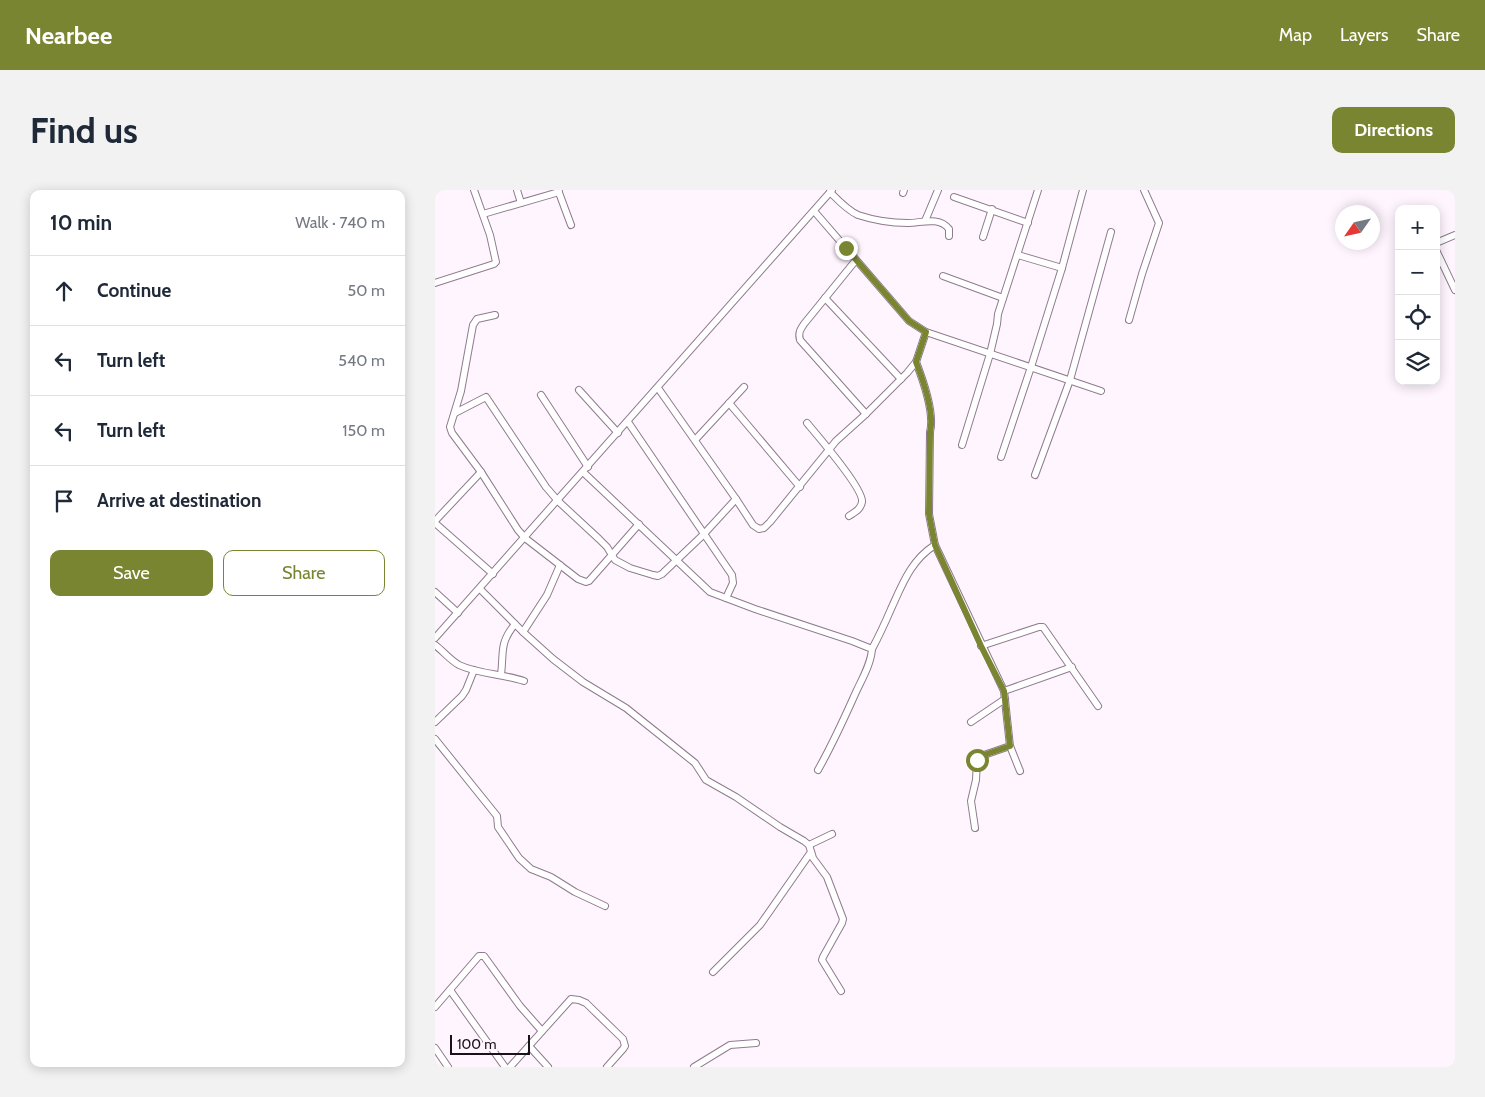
<!DOCTYPE html>
<meta charset="utf-8">
<style>
body{margin:0;font-family:Cabin,sans-serif;background:#f2f2f3;color:#1f2937}
.controls{position:absolute;right:15px;top:15px;display:grid;overflow:hidden;border-radius:10px;box-shadow:0 2px 12px #0003}
.controls button{width:45px;height:45px;display:grid;place-items:center;padding:0;border:0;border-bottom:1px solid #e0e1e3;background:#fff;color:#1f2937;font:25px sans-serif}
.compass{position:absolute;left:900px;top:15px;width:45px;height:45px;border-radius:50%;background:#fff;box-shadow:0 2px 12px #0003;rotate:236deg}
.scale{position:absolute;left:15px;bottom:12px;width:80px;box-sizing:border-box;padding-left:5px;border:2px solid #1a121a;border-top:0;font-size:14px;line-height:18px;white-space:nowrap;color:#1a121a;-webkit-text-stroke:4px #fff5fe;paint-order:stroke}
.stop{position:absolute;width:15px;height:15px;margin:-11px;border:4px solid #7a8532;border-radius:50%;background:#fff}
.stop.end{background:#7a8532;border-color:#fff;box-shadow:0 1px 5px #0008}
.list{margin:0;padding:0;list-style:none}
h2{display:flex;justify-content:space-between;align-items:center;height:65px;margin:0;padding:0 20px;font-size:21px}
h2 small{font-size:16px;font-weight:400;color:#747a83}
.list li{display:grid;grid-template-columns:32px 1fr auto;gap:15px;align-items:center;box-sizing:border-box;height:70px;padding:0 20px;border-top:1px solid #e0e1e3}
.list b{display:block;font-size:19px;white-space:nowrap}
.list em{font-size:16px;font-style:normal;color:#747a83}
.actions{display:flex;gap:10px;padding:15px 20px}
.actions a{flex:1;padding:11px 0;border:1px solid #7a8532;border-radius:10px;text-align:center;font-size:18px;color:#7a8532}
.actions .main{background:#7a8532;color:#fff}
.icon{flex:none;width:28px;height:28px;fill:none;stroke:currentColor;stroke-width:2;stroke-linecap:round;stroke-linejoin:round}
.map{position:relative;flex:none;width:1020px;height:877px;overflow:hidden;border-radius:10px}
header{display:flex;align-items:center;gap:30px;box-sizing:border-box;height:70px;padding:0 25px;background:#7a8532;color:#fff}
header strong{font-size:24px}
nav{display:flex;gap:28px;margin-inline-start:auto;font-size:18px}
.intro{display:flex;align-items:center;justify-content:space-between;box-sizing:border-box;height:120px;padding:0 30px}
h1{margin:0;font-size:35px}
.button{padding:12px 22px;border-radius:10px;background:#7a8532;color:#fff;font-size:18px;font-weight:700}
main{display:flex;gap:30px;padding:0 30px}
aside{flex:1;background:#fff;border-radius:10px;box-shadow:0 2px 12px #0003}
.map>svg:first-child{display:block}
</style>
<header>
<strong>Nearbee</strong>
<nav><a>Map</a><a>Layers</a><a>Share</a></nav>
</header>
<div class="intro"><h1>Find us</h1><a class="button">Directions</a></div>
<main>
<aside>
<h2>10 min<small>Walk · 740 m</small></h2>
<ul class="list">
<li><svg class="icon" aria-label="ahead" viewBox="0 0 24 24"><path d="M12 20V5M6 11l6-6 6 6"/></svg><div><b>Continue</b></div><em>50 m</em></li>
<li><svg class="icon" aria-label="left" viewBox="0 0 24 24"><path d="M17 20v-9H6M10 6l-5 5 5 5"/></svg><div><b>Turn left</b></div><em>540 m</em></li>
<li><svg class="icon" aria-label="left" viewBox="0 0 24 24"><path d="M17 20v-9H6M10 6l-5 5 5 5"/></svg><div><b>Turn left</b></div><em>150 m</em></li>
<li><svg class="icon" aria-label="arrive" viewBox="0 0 24 24"><path d="M6 21V4h12l-3 4 3 4H6"/></svg><div><b>Arrive at destination</b></div></li>
</ul>
<div class="actions"><a class="main">Save</a><a>Share</a></div>
</aside>
<div class="map">
<svg width="1020" height="877" viewBox="0 0 1020 877">
<rect width="100%" height="100%" fill="#fff5fe"/>
<g fill="none" stroke-linecap="round" stroke-linejoin="round">
<defs>
<g id="minor">
<polyline points="82,0 86,13"/>
<polyline points="123,0 136,35"/>
<path d="M395,2C403,10 412,20 423,25C438,30 456,33 473,33C486,33 504,26 514,39V46"/>
<polyline points="468,3 469,0"/>
<polyline points="519,7 593,33"/>
<polyline points="379,21 474,131 491,142 666,201"/>
<polyline points="48,24 124,2"/>
<polyline points="490,31 503,0"/>
<polyline points="548,47 557,19"/>
<polyline points="1001,53 1020,45"/>
<polyline points="1001,60 1020,100"/>
<polyline points="583,65 627,78"/>
<path d="M421,70L369,134C365,140 363,143 365,150L431,224"/>
<polyline points="508,86 568,108"/>
<polyline points="0,93 59,74 61,72 55,45 39,0"/>
<polyline points="390,108 466,189"/>
<polyline points="60,125 42,129 38,135 26,201 15,237 17,243 46,282 83,340 90,348 143,389 151,392 154,391 204,334"/>
<polyline points="694,130 707,84 724,33 709,0"/>
<path d="M481,172C488,190 500,223 495,242L494,324L500,355L569,501L575,556L585,581"/>
<polyline points="223,198 301,309 318,335 324,339 329,338 335,332 401,251 431,224 472,183 481,172 491,142"/>
<polyline points="144,200 183,243"/>
<polyline points="106,205 153,277"/>
<polyline points="294,213 365,297"/>
<polyline points="20,223 51,207 111,297 123,311 164,349 172,357 180,370 195,378 218,385 223,386 227,384 268,345 301,309"/>
<polyline points="193,232 297,385 298,393 291,408"/>
<path d="M372,233C381,244 429,299 427,312C426,319 420,322 414,326"/>
<polyline points="260,250 309,197"/>
<polyline points="527,255 555,164 562,134 563,124 603,0"/>
<polyline points="566,267 596,177 627,78 648,0"/>
<path d="M148,282L275,402L320,419L417,451L437,459C436,474 427,489 421,502C409,529 397,555 383,580"/>
<polyline points="600,285 635,190 676,42"/>
<polyline points="0,331 46,282"/>
<polyline points="0,333 58,384"/>
<polyline points="45,399 88,442 118,469 148,492 191,518 260,573 271,590 301,607 345,637 369,651 374,655 378,668 392,687 408,729 407,733 388,767 387,770 406,801"/>
<polyline points="0,402 23,423"/>
<polyline points="88,442 112,405 125,375"/>
<polyline points="0,448 397,0"/>
<path d="M0,455C8,461 15,470 24,475C43,484 68,484 89,491"/>
<polyline points="546,456 604,437 608,437 663,516"/>
<path d="M437,459C444,446 450,433 456,419C467,395 476,370 500,355"/>
<path d="M66,485C69,461 64,454 80,434"/>
<polyline points="569,501 637,477"/>
<polyline points="0,532 27,506 31,500 39,480"/>
<polyline points="536,532 570,509"/>
<polyline points="0,549 62,626 63,637 84,668 96,679 116,687 140,702 170,716"/>
<polyline points="540,638 536,611 541,590 542,570 546,566 575,556"/>
<polyline points="374,655 397,644"/>
<polyline points="278,782 325,735 376,662"/>
<polyline points="15,800 70,877"/>
<polyline points="0,817 44,766 49,766 85,816 107,841"/>
<polyline points="94,856 113,877"/>
<polyline points="0,858 13,877"/>
<polyline points="75,877 136,809 144,810 151,813 188,849 190,856 188,859 172,877"/>
<polyline points="259,877 295,855 321,853"/>
</g>
</defs>
<use href="#minor" stroke="#907a8f" stroke-width="8"/>
<use href="#minor" stroke="#fff" stroke-width="6"/>
</g>
<g fill="none" stroke-linecap="round" stroke-linejoin="round">
<path stroke="#7a8532" stroke-width="6" d="M411,58L474,131L491,142L481,172C488,190 500,223 495,242L494,324L500,355L546,456L569,501L575,556L546,566L542,570"/>
</g>
</svg>
<div class="controls">
<button>+</button>
<button>−</button>
<button><svg class="icon" aria-label="locate" viewBox="0 0 24 24"><circle cx="12" cy="12" r="6"/><path d="M12 2v4M12 18v4M2 12h4M18 12h4"/></svg></button>
<button><svg class="icon" aria-label="layers" viewBox="0 0 24 24"><path d="M12 4l9 5-9 5-9-5zM3 14l9 5 9-5"/></svg></button>
</div>
<svg class="compass" viewBox="-18 -18 36 36"><path d="M0-13l5 13h-10z" fill="#e53935"/><path d="M0 13l5-13h-10z" fill="#747a83"/></svg>
<div class="scale">100 m</div>
<div class="stop" style="left:542px;top:570px"></div>
<div class="stop end" style="left:411px;top:58px"></div>
</div>
</main>
